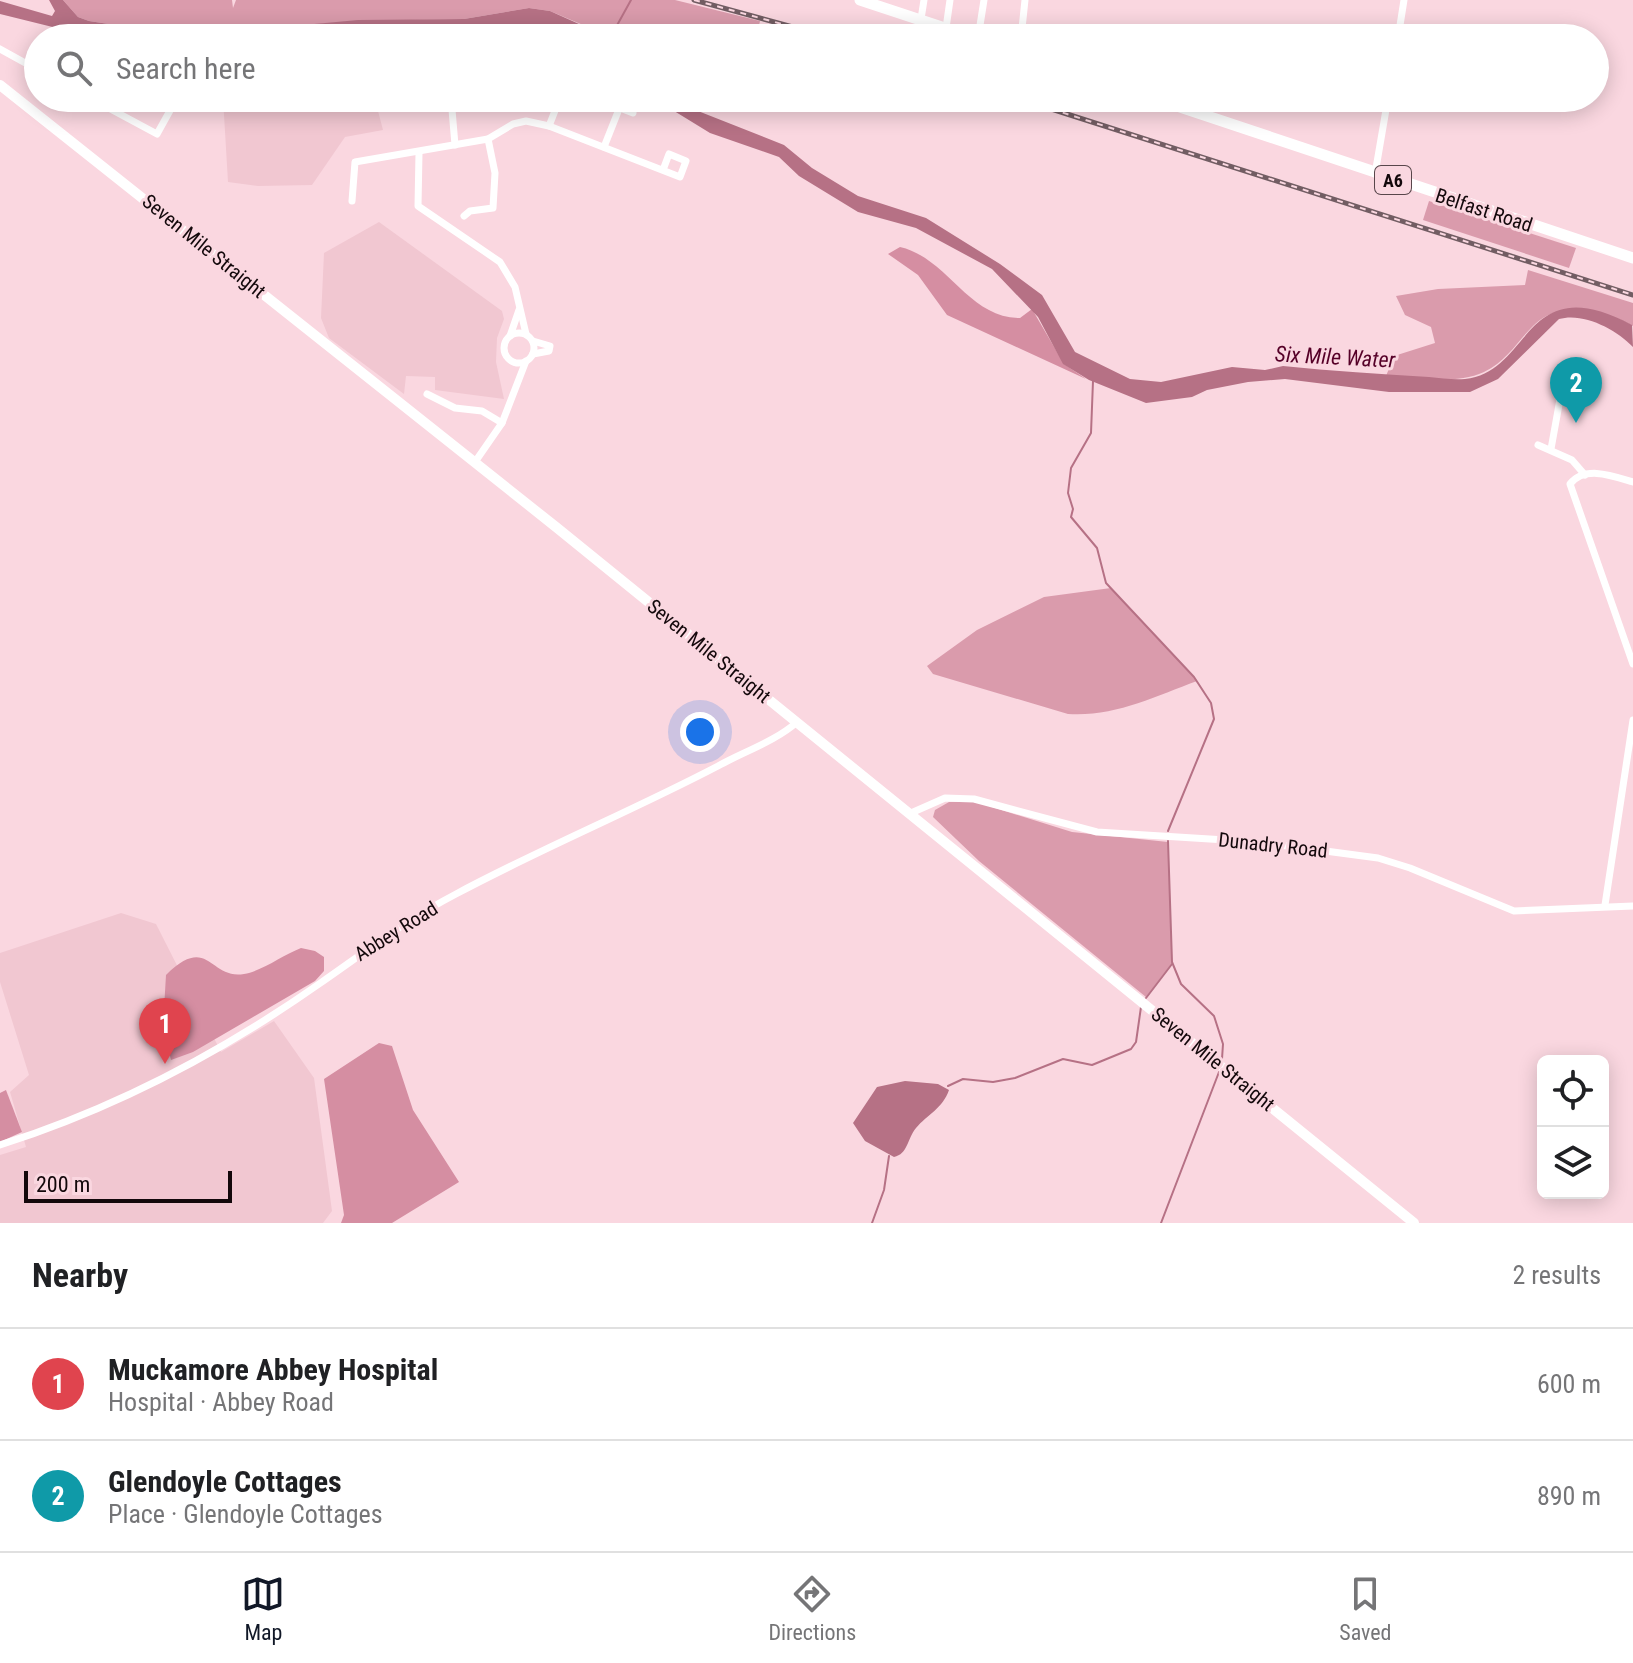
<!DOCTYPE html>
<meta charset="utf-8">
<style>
body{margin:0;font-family:"Roboto Condensed",sans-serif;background:#f6f6f6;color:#202124}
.controls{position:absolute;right:24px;bottom:24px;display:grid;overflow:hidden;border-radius:12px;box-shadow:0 4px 20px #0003}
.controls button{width:72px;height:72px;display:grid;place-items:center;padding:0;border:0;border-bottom:2px solid #e0e0e0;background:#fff;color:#202124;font:40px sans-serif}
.scale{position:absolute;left:24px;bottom:20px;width:208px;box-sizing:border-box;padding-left:8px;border:4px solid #13080b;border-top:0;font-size:22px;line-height:28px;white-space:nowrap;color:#13080b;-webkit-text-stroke:6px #fad7e0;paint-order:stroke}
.you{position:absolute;left:700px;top:732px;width:28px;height:28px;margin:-20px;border:6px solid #fff;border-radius:50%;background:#1a73e8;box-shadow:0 0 0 12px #1a73e833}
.badge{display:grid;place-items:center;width:52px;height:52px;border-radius:50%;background:#111827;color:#fff;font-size:26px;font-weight:700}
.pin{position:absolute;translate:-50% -66px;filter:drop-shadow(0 2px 4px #0008)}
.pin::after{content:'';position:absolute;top:42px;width:28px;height:24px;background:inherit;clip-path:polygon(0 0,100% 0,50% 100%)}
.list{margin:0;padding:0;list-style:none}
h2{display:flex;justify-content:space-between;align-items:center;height:104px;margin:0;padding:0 32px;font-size:34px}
h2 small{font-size:26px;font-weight:400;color:#757577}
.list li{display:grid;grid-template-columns:52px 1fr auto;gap:24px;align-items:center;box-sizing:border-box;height:112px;padding:0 32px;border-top:2px solid #e0e0e0}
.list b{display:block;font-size:30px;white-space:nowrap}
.list p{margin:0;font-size:26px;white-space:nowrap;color:#757577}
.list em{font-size:26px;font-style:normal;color:#757577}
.icon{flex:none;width:44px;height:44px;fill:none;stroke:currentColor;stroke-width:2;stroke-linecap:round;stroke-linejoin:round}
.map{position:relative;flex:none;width:1633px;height:1223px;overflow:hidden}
.search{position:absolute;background:#fff;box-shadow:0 4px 20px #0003;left:24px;right:24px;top:24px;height:88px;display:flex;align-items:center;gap:20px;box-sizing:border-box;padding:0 28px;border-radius:44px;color:#757577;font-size:30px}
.sheet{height:328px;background:#fff}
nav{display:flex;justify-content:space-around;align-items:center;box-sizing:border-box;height:112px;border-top:2px solid #e0e0e0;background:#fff;font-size:22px;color:#757577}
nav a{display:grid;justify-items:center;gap:4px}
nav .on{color:#111827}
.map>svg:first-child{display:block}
</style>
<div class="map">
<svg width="1633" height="1223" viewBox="0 0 1633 1223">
<rect width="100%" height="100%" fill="#fad7e0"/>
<g fill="#f1c7d1">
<polygon points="223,98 383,98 378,111 383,130 345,137 312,185 258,186 228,182"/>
<polygon points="379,222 502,311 504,319 497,338 496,362 504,399 435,390 435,377 406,376 404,394 329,338 321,318 324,253"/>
<polygon points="121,913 156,924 221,1052 274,1021 314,1078 332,1211 323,1223 0,1223 0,1155 26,1147 10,1092 29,1075 0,982 0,953"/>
</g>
<g fill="#da9bac">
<polygon points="63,0 232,0 233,8 236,0 675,0 760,21 758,30 707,32 704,38 598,38 588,36 583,25 550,11 529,8 464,19 355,21 232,32 135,28 89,21 78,17"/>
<polygon points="1429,201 1576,248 1569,268 1423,220"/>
<path d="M1528,270L1633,303V326C1618,317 1597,311 1579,310C1527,306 1524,353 1484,372C1456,385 1416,378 1386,376L1394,356L1435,343L1431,327L1405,315L1396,296L1438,289L1525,285Z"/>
<path d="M1111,588L1197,681C1154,697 1114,717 1068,714L933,674L927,666L977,630L1044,597Z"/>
<polygon points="949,802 976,802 1072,832 1168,842 1172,963 1146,997 979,861 933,817 935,810"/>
</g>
<g fill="#d58ea2">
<path d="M900,247C948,258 968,318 1020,318L1032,309L1064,364L1086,379L947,315L918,275L888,254Z"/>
<path d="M301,948L315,951L324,957V971L315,981L193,1052L171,1060L163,1026L166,975C209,933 209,980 244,974C262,971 283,955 301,948Z"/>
<polygon points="379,1043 392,1046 413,1110 459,1182 392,1223 341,1223 344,1215 324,1079"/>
<polygon points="6,1090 22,1132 0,1142 0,1093"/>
</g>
<g fill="#b67185">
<path d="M49,0H63L78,17L89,21L135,28L216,33L358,20L464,19L529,8L550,11L579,24L588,36L598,38H571L557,25C518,25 482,28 446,37L97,38L0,14V1L52,16L55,11Z"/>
<path d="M653,98H678L698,111L784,145L812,168L858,196L926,218L1000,264L1042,295L1075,352L1130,379L1161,382L1232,367L1265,370L1283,366C1332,371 1380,374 1429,377C1441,378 1453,380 1465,379C1532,372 1523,267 1632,325L1633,347C1616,329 1583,312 1559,319L1498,379L1470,392H1389L1285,379L1248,382L1207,390L1192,397L1146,403L1089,380L1063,364L1038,317L992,269L916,228L858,212L799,176L779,157L710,133Z"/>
<path d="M905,1081L938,1084L949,1090C943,1108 927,1115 916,1128C907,1139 908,1154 894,1157L865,1141L853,1123L877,1087Z"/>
</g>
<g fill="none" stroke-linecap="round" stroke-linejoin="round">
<g stroke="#b67185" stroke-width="2">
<polyline points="610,38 631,0"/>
<polyline points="1093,381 1091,433 1071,468 1068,493 1073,509 1071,517 1097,548 1106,583 1194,677 1211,703 1214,719 1168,831"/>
<polyline points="1168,841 1172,962 1181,984 1214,1016 1223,1044 1222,1059"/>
<polyline points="1146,998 1172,964"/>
<polyline points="948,1086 963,1079 993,1082 1015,1078 1063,1059 1092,1065 1131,1049 1136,1042 1141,1007"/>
<polyline points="872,1223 884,1190 889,1156"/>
<polyline points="1161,1223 1219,1072"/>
</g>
<g stroke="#fff" stroke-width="7">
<polyline points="921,19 924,0"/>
<polyline points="946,28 950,0"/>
<polyline points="978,38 984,0"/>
<polyline points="1021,38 1025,0"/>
<polyline points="1398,38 1404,0"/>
<polyline points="0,49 38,70"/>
<polyline points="90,98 157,134 177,98"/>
<polyline points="451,98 455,145"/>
<polyline points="620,108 633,113"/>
<polyline points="549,126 560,98"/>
<polyline points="604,147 623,99"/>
<polyline points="419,153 418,206 500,262 515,287 526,334"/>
<polyline points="1375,174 1388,98"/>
<polyline points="352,201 355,162 488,139 513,124 526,121 549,126 680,177 686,161 669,154 663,170"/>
<polyline points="464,216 470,211 493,208 495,173 488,139"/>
<circle cx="519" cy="348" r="15"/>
<polyline points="510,336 519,310"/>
<polyline points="533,354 549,351 550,346 533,341"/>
<polyline points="427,394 455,408 482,411 502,423"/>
<polyline points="1538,445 1572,460 1585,475"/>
<polyline points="1551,449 1560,399"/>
<polyline points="475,462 502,423 526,361"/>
<path d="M1633,482C1613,476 1585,465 1570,484L1633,664"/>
<polyline points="911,813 945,798 974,799 1097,832 1258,842 1378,858 1410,868 1514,911 1633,906"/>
<polyline points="1605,905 1633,720"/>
<path d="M0,1145C113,1109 222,1052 319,984C364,953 406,920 456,894C542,848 632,811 718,766C743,752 776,741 797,722"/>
</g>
<polyline stroke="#fff" stroke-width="10" points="0,85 556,527 1414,1223"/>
<g stroke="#fff" stroke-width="11">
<polyline points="860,0 975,38"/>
<polyline points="1153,98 1633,258"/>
</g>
<defs>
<g id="rail">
<polyline points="694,0 833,38"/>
<polyline points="1017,98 1633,295"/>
</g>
</defs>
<use href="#rail" stroke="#725d63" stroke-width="5"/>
<use href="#rail" stroke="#fad7e0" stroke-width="2" stroke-dasharray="6" stroke-linecap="butt"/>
</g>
<g text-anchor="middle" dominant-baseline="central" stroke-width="6" stroke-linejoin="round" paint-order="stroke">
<rect fill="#fad7e0" stroke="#58464b" stroke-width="2" x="1375" y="166" width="36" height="28" rx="6"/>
<g font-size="18" font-weight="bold" fill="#13080b">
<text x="1393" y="180">A6</text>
</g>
<g font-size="20" fill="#13080b" stroke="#fad7e0">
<text transform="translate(1484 210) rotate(18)">Belfast Road</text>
<text transform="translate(204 246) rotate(39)">Seven Mile Straight</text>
<text transform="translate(709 651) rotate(39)">Seven Mile Straight</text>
<text transform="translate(1273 845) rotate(6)">Dunadry Road</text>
<text transform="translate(396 931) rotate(-32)">Abbey Road</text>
<text transform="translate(1213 1059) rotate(39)">Seven Mile Straight</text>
</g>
<g font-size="22" font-style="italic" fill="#560028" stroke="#fad7e0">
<text transform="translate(1335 357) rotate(3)">Six Mile Water</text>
</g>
</g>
</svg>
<div class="controls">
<button><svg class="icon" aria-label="locate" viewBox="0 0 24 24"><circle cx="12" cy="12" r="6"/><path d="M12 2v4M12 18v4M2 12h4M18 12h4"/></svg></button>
<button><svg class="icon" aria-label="layers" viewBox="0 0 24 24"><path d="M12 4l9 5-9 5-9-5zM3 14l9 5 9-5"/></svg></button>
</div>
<div class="scale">200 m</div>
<div class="you"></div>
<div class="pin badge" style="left:165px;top:1064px;background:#e0444e">1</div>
<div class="pin badge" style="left:1576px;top:423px;background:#0f9aa8">2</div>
<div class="search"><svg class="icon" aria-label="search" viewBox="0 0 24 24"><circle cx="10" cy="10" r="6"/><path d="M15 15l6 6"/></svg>Search here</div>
</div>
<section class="sheet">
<h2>Nearby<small>2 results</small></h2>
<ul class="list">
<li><span class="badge" style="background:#e0444e">1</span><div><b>Muckamore Abbey Hospital</b><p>Hospital · Abbey Road</p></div><em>600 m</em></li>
<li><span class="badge" style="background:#0f9aa8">2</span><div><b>Glendoyle Cottages</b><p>Place · Glendoyle Cottages</p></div><em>890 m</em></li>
</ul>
</section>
<nav>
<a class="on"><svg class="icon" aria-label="map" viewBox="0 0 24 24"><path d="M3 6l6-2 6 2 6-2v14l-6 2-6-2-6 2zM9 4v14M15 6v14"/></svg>Map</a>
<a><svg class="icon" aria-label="directions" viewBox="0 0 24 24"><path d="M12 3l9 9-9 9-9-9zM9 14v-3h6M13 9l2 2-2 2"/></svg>Directions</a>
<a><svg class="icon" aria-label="saved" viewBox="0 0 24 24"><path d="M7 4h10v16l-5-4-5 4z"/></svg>Saved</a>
</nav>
